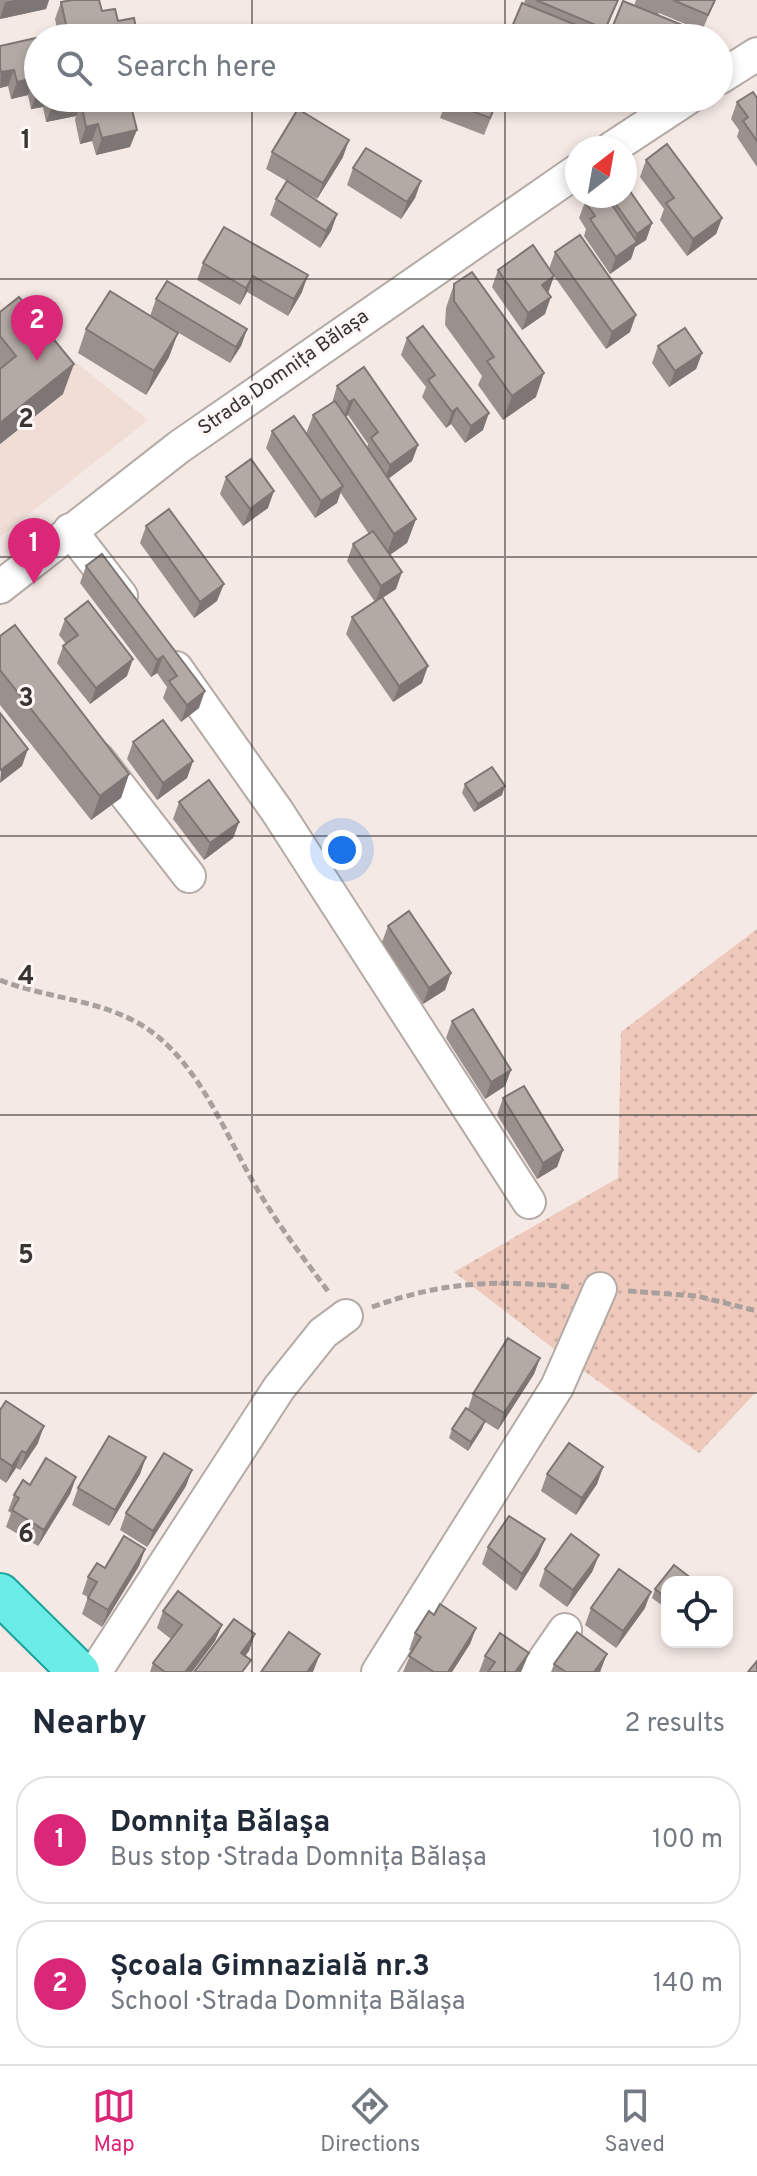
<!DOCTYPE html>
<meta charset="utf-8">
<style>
body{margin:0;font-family:Overpass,sans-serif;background:#f2f2f3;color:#1f2937}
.controls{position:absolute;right:24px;bottom:24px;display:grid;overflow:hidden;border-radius:16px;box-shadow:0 4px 12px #0003}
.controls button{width:72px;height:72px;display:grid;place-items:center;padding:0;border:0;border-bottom:2px solid #e0e1e3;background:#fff;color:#1f2937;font:40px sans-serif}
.compass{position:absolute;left:565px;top:136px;width:72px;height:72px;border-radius:50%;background:#fff;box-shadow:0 4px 12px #0003;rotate:31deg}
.you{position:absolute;left:342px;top:850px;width:28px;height:28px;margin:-20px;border:6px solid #fff;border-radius:50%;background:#1a73e8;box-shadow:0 0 0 12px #1a73e833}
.badge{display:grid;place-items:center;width:52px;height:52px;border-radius:50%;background:#db2777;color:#fff;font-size:26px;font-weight:700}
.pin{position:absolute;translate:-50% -66px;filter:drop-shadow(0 2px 4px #0008)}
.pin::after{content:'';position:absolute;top:42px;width:28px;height:24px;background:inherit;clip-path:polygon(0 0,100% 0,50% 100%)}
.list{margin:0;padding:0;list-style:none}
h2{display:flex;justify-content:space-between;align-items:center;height:104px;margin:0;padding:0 32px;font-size:34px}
h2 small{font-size:26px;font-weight:400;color:#747a83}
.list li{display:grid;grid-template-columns:52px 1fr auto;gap:24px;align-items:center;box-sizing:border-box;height:128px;margin:0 16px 16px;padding:0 16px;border:2px solid #e0e1e3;border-radius:32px}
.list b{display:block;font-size:30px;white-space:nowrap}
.list p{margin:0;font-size:26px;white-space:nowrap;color:#747a83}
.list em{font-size:26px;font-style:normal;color:#747a83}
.icon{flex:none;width:44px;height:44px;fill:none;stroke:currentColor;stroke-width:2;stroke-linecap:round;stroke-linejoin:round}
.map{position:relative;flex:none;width:757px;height:1672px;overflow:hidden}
.search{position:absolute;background:#fff;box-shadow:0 4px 12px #0003;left:24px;right:24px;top:24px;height:88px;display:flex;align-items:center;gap:20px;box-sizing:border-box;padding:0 28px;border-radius:44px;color:#747a83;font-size:30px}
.sheet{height:392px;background:#fff}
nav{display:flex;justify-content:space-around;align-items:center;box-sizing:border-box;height:112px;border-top:2px solid #e0e1e3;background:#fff;font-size:22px;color:#747a83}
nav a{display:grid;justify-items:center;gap:4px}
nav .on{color:#db2777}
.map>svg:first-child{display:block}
</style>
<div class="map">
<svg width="757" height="1672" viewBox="0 0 757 1672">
<defs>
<pattern id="grass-dots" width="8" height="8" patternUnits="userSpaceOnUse" patternTransform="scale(2)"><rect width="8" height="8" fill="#eec9bc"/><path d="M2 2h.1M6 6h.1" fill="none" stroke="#cdada2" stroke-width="1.8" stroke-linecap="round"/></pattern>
</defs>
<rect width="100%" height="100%" fill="#f4e9e5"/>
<polygon fill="#f0ddd6" points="0,302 148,420 0,537"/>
<polygon fill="url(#grass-dots)" points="757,929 757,1391 699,1453 567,1359 454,1272 618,1178 621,1032"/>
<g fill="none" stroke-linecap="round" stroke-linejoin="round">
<defs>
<g id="minor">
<polyline points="719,78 757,54"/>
<polyline points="612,148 688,98"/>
<polyline points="70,530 121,596"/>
<polyline points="0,587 179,447 577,171"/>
<polyline points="176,668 277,811 529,1202"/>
<polyline points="98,759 189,876"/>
<polyline points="95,1672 279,1388 323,1333 346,1316"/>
<polyline points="378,1672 557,1387 600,1289"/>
<polyline points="536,1672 565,1630"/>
</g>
<polyline id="major" points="0,1594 79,1672"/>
</defs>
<use href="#minor" stroke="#b4aaa6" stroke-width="36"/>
<use href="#major" stroke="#1aa49d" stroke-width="44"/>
<g stroke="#a8a09c" stroke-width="5" stroke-dasharray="8 4" stroke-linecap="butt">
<path d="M0,980C46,998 95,999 138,1023C203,1060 228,1146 267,1205C286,1236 309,1265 330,1294"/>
<polyline points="628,1291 697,1296 757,1311"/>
<path d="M372,1307C445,1281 495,1280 570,1287"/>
</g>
<use href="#minor" stroke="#fff" stroke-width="32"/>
<use href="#major" stroke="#6cece6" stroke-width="40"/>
</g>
<g fill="#9a918e" fill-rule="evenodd">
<polygon points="0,0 49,0 46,9 0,19"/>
<polygon points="525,0 618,0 604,36 608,38 623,1 634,6 636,0 715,0 702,31 659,13 658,15 678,38 508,38 522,3 524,4"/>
<polygon points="61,2 102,11 118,21 136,28 146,38 59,38 55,19"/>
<polygon points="36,38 38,98 88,98 87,102 130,147 96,155 92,141 80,144 75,120 76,116 46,122 43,107 31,109 28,95 11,99 8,86 0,88 0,46"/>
<polygon points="499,98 484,135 440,118 446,101"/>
<polygon points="757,98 757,167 737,137 739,130 731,119 737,102"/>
<polygon points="272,152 343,157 317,199 266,169"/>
<polygon points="646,160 722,218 716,234 687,256 660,220 664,209 640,177"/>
<polygon points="353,168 421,181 415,198 401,219 347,185"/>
<polygon points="593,196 625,196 652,223 646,240 635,247 631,259 610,274 584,236 586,229 579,218 585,202"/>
<polygon points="276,199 337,214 331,231 320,248 270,215"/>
<polygon points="224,227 302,292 288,316 247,292 240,305 197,280 203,263"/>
<polygon points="555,252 630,332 606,349 554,276 548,293 545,314 522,330 492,287 498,270 549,269"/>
<polygon points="454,284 536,397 503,420 478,385 482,376 445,325 446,308"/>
<polygon points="156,299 247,329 241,346 230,363 155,319 169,357 146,395 78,353 86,329 150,316"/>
<polygon points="0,312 63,394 0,444"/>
<polygon points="407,338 483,430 465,443 451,424 446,428 422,397 426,387 401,355"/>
<polygon points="658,346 702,353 696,369 669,387 652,363"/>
<path d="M337,386L418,445L412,461L388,479L416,519L407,543L390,555L396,589L382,598L422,683L393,702L346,634L352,617L375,602L347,561L353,544L369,534L340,492L337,503L315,518L266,448L272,431L306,434L313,415L332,403ZM348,415L368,444L367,448L346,417Z"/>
<polygon points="226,477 268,508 243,526 220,494"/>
<polygon points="146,526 217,601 194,618 140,543"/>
<polygon points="102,554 199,708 181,722 163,698 167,687 157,673 151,677 80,583 86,566"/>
<polygon points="65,619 127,676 90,704 57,663 63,646 66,644 59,635"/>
<polygon points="0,636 129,774 121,798 91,820 0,705"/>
<polygon points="133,742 193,761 187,778 157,800 127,759"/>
<polygon points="465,784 502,795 474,812 462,793"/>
<polygon points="179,802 239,822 233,838 204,860 173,819"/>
<polygon points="388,926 451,973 445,990 423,1004 382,942"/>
<polygon points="452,1021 511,1070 505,1086 485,1099 446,1038"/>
<polygon points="503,1098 563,1150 557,1167 537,1179 497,1115"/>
<polygon points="540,1358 534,1374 498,1430 485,1422 482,1429 468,1451 449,1438 452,1429 468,1409 473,1394"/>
<polygon points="0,1410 38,1443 20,1470 16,1468 6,1483 0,1479"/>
<polygon points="146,1457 140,1474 109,1526 72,1505 78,1488"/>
<polygon points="603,1467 597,1484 576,1515 541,1491 547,1474"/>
<polygon points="76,1477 70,1494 38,1546 6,1527 11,1513 8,1511 14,1495 30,1485"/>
<polygon points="186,1486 147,1547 120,1530 126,1513"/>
<polygon points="545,1539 538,1556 516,1591 482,1564 488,1547"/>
<polygon points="145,1549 139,1566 102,1627 82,1614 88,1597 82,1594 88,1577"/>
<polygon points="599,1555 592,1572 567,1607 539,1586 545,1569"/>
<polygon points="667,1582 667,1609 652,1598 655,1589"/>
<polygon points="591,1608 645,1608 616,1648 585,1625"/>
<polygon points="163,1611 222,1625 215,1641 192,1672 150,1672 153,1663 171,1639 157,1628"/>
<polygon points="434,1615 476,1628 470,1644 452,1672 403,1672 412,1651 409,1650 415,1633"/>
<polygon points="529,1653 521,1672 479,1672 485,1656"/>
<polygon points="554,1664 601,1671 600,1672 551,1672"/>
</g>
<g fill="#7d7674">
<polygon points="15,0 49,0 46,9 0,19 5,2"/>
<polygon points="682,25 678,38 670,38"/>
<polygon points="14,70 8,86 0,88 1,72"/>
<polygon points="34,78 28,95 11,99 17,82"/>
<polygon points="37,92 38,98 46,98 43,107 31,109"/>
<polygon points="88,98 83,113 81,103 76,116 46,122 52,105"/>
<polygon points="98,124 92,141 80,144 86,127"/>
<polygon points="137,130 130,147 96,155 102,138"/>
<polygon points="349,140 343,157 317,199 323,183"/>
<polygon points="421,181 415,198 401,219 407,202"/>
<polygon points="337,214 331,231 320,248 326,231"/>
<polygon points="722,218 716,234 687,256 693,239"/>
<polygon points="652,223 646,240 635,247 631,259 610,274 616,257 633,245 637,234"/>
<polygon points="308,275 302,292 288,316 294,299"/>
<polygon points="253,276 247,292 240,305 246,288"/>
<polygon points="554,276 548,293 542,285"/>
<polygon points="551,297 545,314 522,330 528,313"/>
<polygon points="636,315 630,332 606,349 612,332"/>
<polygon points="247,329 241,346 230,363 236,347"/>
<polygon points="178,333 169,357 146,395 154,371"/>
<polygon points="702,353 696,369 669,387 675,371"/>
<polygon points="74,364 63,394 0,444 0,423"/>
<polygon points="544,373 536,397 503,420 512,396"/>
<polygon points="354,399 348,415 343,419 349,402"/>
<polygon points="457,408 451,424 446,428 452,412"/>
<polygon points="489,413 483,430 465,443 471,426"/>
<polygon points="418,445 412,461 384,482 390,465"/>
<polygon points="343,486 337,503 315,518 321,501"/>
<polygon points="274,491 268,508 243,526 250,509"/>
<polygon points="416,519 407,543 385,558 394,534"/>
<polygon points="402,572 396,589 375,603 381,586"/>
<polygon points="224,584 217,601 194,618 200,602"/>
<polygon points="163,656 157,673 151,677 157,660"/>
<polygon points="133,659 127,676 90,704 96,688"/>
<polygon points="428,666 422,683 393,702 399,686"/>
<polygon points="205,691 199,708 181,722 187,705"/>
<polygon points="28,749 22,766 0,783 1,770"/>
<polygon points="193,761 187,778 157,800 163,783"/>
<polygon points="129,774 121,798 91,820 100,796"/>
<polygon points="505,786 502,795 474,812 478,804"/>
<polygon points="239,822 233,838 204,860 210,843"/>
<polygon points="451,973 445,990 423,1004 429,988"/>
<polygon points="511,1070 505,1086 485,1099 491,1082"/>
<polygon points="563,1150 557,1167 537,1179 543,1163"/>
<polygon points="540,1358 534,1374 498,1430 504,1413"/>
<polygon points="485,1421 482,1429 468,1451 471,1442"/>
<polygon points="44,1426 38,1443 20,1470 26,1453"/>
<polygon points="22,1451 16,1468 6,1483 12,1466"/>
<polygon points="146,1457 140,1474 109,1526 115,1510"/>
<polygon points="603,1467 597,1484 576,1515 582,1498"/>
<polygon points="192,1470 186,1486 147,1547 153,1531"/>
<polygon points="76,1477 70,1494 38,1546 44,1530"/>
<polygon points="545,1539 538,1556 516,1591 522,1574"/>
<polygon points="145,1549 139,1566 102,1627 108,1610"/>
<polygon points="599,1555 592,1572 567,1607 573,1590"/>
<polygon points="651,1592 645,1608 616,1648 623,1631"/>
<polygon points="222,1625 215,1641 192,1672 185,1672"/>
<polygon points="476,1628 470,1644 452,1672 448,1672"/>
<polygon points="255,1634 249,1651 235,1670 241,1653"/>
<polygon points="529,1653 521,1672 515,1672"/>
<polygon points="320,1654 313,1672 307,1672"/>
<polygon points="607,1654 600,1672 594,1672"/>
</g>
<g fill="#b3a9a5" stroke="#7d7674" stroke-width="2">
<polygon points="72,0 99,0 102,11 115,9 118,21 134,18 136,28 144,26 146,38 97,38 96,36 86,38 69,38 61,2"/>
<polygon points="536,0 618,0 605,29"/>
<polygon points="673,0 715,0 708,15"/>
<polygon points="623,1 682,25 670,38 623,38 610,33"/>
<polygon points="522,3 608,38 519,38 509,34"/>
<polygon points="36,38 38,48 37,92 34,78 17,82 14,70 1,72 0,68 0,46"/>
<polygon points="753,92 757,98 757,141 743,121 748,117 737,102"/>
<polygon points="51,98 86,98 52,105"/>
<polygon points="103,98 121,98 122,103 130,102 137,130 102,138 98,124 86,127 81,103"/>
<polygon points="447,98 498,98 490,118 446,101"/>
<polygon points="298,109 349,140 323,183 272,152"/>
<polygon points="667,144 722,218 693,239 666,203 674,198 646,160"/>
<polygon points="366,148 421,181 407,202 353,168"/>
<polygon points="287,181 337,214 326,231 276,199"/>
<polygon points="625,184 652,223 637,234 610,196 625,196"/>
<polygon points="593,196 606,196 637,242 616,257 590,219 595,216 585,202"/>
<polygon points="224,227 308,275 294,299 253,276 246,288 203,263"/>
<polygon points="580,235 636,315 612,332 555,252"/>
<polygon points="533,245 554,276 542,285 551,297 528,313 498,270"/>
<polygon points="472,272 544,373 512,396 487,361 494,357 454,301 454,284"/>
<polygon points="167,281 247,329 236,347 156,299"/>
<polygon points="110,291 178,333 154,371 86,329"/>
<polygon points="19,297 74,364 0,423 0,369 16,356 0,336 0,312"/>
<polygon points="423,326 489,413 471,426 457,408 452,412 428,380 435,375 407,338"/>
<polygon points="685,328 702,353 675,371 658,346"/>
<polygon points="364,367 418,445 390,465 371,438 378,432 354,399 349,402 337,386"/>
<polygon points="335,401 416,519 394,534 313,415"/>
<polygon points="294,416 343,486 321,501 272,431"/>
<polygon points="251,459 274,491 250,509 226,477"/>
<polygon points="169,509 224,584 200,602 146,526"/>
<polygon points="373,531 402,572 381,586 353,544"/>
<polygon points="102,554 205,691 187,705 169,681 177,676 163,656 157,660 86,566"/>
<polygon points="382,597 428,666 399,686 352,617"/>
<polygon points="88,601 133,659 96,688 63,646 78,635 65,619"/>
<polygon points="15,625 129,774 100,796 0,670 0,636"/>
<polygon points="0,713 28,749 1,770 0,768"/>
<polygon points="163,720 193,761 163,783 133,742"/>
<polygon points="492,767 505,786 478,804 465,784"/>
<polygon points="209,780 239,822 210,843 179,802"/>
<polygon points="409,911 451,973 429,988 388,926"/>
<polygon points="473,1009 511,1070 491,1082 452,1021"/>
<polygon points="524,1086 563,1150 543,1163 503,1098"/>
<polygon points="508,1338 540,1358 504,1413 473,1394"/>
<polygon points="6,1401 44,1426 26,1453 22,1451 12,1466 0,1458 0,1410"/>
<polygon points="466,1408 485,1421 471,1442 452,1429"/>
<polygon points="109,1436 146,1457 115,1510 78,1488"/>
<polygon points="569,1443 603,1467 582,1498 547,1474"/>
<polygon points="164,1453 192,1470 153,1531 126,1513"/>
<polygon points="46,1458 76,1477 44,1530 12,1510 19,1498 14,1495 23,1480 30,1485"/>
<polygon points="509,1516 545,1539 522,1574 488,1547"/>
<polygon points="571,1534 599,1555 573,1590 545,1569"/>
<polygon points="124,1536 145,1549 108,1610 88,1598 97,1582 88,1577 97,1563 105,1568"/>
<polygon points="674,1565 696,1582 667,1582 667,1598 655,1589"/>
<polygon points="619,1569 651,1592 623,1631 591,1608"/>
<polygon points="178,1591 222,1625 185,1672 165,1672 153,1663 182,1625 163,1611"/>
<polygon points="440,1604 476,1628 448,1672 434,1672 409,1656 421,1637 415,1633 429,1611 434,1615"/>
<polygon points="234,1619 255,1634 241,1653 251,1660 242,1672 194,1672"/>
<polygon points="289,1632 320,1654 307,1672 261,1672"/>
<polygon points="577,1632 607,1654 594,1672 566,1672 554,1664"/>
<polygon points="500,1633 529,1653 515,1672 488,1672 495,1662 485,1656"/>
<polygon points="757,1661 757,1672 748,1672"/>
</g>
<path fill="none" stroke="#383432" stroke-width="2" stroke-opacity="0.55" d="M252,0V38M505,0V38M252,98V1672M505,98V1672M0,279H757M0,557H757M0,836H757M0,1115H757M0,1393H757"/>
<g text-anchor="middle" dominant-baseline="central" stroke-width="6" stroke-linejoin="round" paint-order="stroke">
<g font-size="20" fill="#383432" stroke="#fef7f5">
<text transform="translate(284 373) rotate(-35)">Strada Domnița Bălașa</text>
</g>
</g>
<g font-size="26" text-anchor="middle" font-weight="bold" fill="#383432" stroke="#fef7f5" stroke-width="6" stroke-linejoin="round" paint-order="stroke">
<text x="26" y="148">1</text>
<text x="26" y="427">2</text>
<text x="26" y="706">3</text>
<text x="26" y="984">4</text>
<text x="26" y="1263">5</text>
<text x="26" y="1542">6</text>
</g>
</svg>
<div class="controls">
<button><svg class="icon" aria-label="locate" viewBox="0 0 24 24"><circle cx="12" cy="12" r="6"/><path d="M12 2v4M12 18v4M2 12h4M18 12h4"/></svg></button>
</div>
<svg class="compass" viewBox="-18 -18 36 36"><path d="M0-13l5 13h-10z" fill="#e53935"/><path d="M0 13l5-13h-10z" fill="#747a83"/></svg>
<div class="you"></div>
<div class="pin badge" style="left:34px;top:584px">1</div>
<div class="pin badge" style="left:37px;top:361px">2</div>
<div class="search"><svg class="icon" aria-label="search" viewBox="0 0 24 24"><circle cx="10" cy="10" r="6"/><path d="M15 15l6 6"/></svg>Search here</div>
</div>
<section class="sheet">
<h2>Nearby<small>2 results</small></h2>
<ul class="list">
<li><span class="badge">1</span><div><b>Domniţa Bălaşa</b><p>Bus stop · Strada Domnița Bălașa</p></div><em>100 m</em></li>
<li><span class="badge">2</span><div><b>Școala Gimnazială nr.3</b><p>School · Strada Domnița Bălașa</p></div><em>140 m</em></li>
</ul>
</section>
<nav>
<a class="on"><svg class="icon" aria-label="map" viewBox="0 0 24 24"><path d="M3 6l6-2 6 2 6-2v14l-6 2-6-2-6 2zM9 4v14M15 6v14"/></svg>Map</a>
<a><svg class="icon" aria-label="directions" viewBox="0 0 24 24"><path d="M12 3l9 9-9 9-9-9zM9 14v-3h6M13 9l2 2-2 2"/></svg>Directions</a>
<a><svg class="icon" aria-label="saved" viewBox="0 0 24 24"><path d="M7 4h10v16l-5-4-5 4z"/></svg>Saved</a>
</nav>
